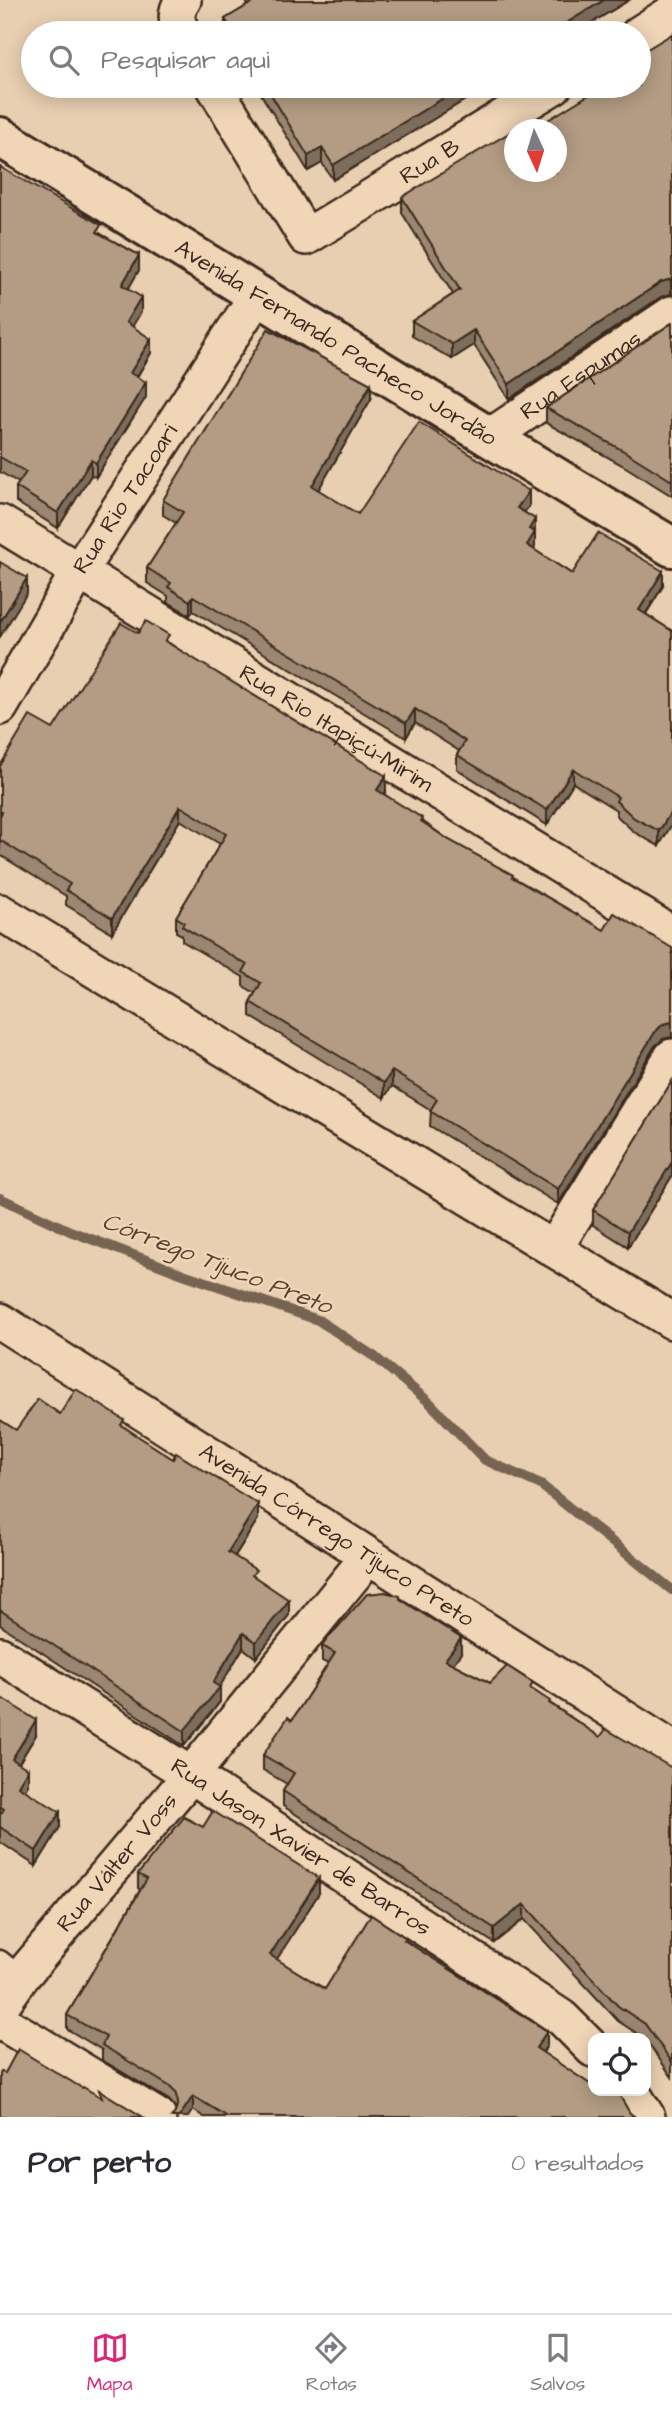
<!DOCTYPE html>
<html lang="pt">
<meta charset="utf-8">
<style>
body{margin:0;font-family:"Architects Daughter",sans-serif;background:#f2f2f3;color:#2b2b33}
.controls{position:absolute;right:21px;bottom:21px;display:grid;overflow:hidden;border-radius:14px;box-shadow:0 4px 18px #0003}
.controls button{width:63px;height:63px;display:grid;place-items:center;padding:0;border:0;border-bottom:2px solid #e1e1e2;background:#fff;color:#2b2b33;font:35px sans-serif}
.compass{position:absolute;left:504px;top:119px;width:63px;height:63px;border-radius:50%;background:#fff;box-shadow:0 4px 18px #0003;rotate:176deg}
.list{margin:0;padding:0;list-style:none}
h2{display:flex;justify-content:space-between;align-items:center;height:91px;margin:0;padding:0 28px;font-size:30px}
h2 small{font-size:23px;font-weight:400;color:#7c7c81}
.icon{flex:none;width:38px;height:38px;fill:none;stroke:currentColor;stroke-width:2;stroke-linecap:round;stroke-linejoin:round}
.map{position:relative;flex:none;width:672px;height:2117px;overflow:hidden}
.search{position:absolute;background:#fff;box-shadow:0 4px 18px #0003;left:21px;right:21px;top:21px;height:77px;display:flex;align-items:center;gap:18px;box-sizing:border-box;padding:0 24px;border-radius:38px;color:#7c7c81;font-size:26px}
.sheet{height:196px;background:#fff}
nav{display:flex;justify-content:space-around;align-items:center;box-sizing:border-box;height:98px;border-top:2px solid #e1e1e2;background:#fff;font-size:19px;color:#7c7c81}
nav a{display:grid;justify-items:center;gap:4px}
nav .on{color:#db2777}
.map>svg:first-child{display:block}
</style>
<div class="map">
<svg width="672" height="2117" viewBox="0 0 672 2117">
<rect width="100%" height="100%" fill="#e9cfb1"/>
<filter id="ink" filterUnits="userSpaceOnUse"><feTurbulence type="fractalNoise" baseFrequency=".0143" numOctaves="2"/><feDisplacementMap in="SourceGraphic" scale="14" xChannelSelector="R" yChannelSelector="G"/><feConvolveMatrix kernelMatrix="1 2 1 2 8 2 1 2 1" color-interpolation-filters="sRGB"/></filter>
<g filter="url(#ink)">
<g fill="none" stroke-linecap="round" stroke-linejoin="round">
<polyline stroke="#776351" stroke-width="10" points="0,1198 70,1231 183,1274 318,1320 375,1357 429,1402 485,1460 541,1485 672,1590"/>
<defs>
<polyline id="service" points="0,1960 21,1977"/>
<g id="minor">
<path d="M183,33C175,21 175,12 183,0"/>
<polyline points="639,34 672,13"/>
<path id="s1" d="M214,86L306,237L554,86"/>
<path id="s2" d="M488,438L672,314"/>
<path id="s3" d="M0,523L672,934"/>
<path id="s4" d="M0,707L79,571L258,294"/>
<polyline points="0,912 672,1321"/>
<polyline points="554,1249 672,1057"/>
<path id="s5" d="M0,1321L672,1749"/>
<path id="s6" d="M0,1655L191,1775L562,2018L593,2049"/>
<path id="s7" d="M0,2007L21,1977L191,1775L368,1557"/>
<polyline points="0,2021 158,2117"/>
<polyline points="631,2091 647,2117"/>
</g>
<g id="tertiary">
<path id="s8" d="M0,137C224,273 446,413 672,547"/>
</g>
</defs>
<use href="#service" stroke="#3b2a1e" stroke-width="23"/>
<use href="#minor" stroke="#3b2a1e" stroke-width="40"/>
<use href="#tertiary" stroke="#3b2a1e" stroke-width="44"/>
<use href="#service" stroke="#f0d6b7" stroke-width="18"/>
<use href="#minor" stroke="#f0d6b7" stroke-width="35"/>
<use href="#tertiary" stroke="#f0d6b7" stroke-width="38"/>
</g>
<g fill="#9a8671" stroke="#3b2a1e" stroke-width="2">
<polygon points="245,0 629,0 575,33 225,33 225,19 248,5"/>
<polygon points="672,34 672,294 661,297 509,399 474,345 452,359 412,336 412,321 453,294 402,213 402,197 535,128 639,86"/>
<polygon points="256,86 488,86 333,180 322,163 308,171"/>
<polygon points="0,167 101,234 139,270 128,289 141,312 132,326 151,353 137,377 146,397 96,477 91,475 58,528 16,502 16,487 19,483 0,472"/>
<polygon points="672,323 672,496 624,466 546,423 546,408"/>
<polygon points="371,399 318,490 358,514 529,506 524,512 535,519 535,547 533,549 572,574 663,586 646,614 672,631 659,846 634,832 616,815 616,810 573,783 547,825 457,769 457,755 459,751 415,723 406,738 193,611 190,615 168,602 168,596 147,583 147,568 176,523 163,515 163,500"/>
<polygon points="138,633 169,643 386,791 384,794 449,840 604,930 672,948 672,1037 663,1039 655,1046 558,1204 430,1126 431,1110 392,1086 384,1098 250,1016 250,1002 255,993 243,986 243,977 182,941 182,935 176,932 176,917 220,844 180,820 112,933 66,905 66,896 0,855 0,766 53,729"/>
<polygon points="672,1081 672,1176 628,1247 593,1225 593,1210"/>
<polygon points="60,1414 124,1427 258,1519 235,1556 289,1615 256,1658 243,1648 219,1687 220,1702 184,1746 0,1625 0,1420 16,1430"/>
<polygon points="400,1599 461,1653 453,1664 490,1683 533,1690 550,1703 600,1737 672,1768 672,2077 646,2040 646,2038 644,2038 618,2021 524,1919 494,1943 283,1806 283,1791 287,1784 263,1770 263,1755 292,1720 328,1664 322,1661 322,1646"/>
<polygon points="0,1697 36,1735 19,1763 28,1785 25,1790 60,1827 36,1866 0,1842"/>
<polygon points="138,1874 319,1893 276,1959 325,1989 406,1941 547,2045 543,2053 635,2117 204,2117 193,2110 175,2113 176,2109 175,2107 169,2100 102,2060 102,2050 67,2029 67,2015 140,1890 138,1888"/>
</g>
<g fill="#7d6d5c" stroke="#3b2a1e" stroke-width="2">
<polygon points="604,0 629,0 575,33 550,33"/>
<polygon points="463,86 488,86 333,180 333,165"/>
<polygon points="322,148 322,163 308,171 308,156"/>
<polygon points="139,255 139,270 122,300 122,285"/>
<polygon points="671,279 671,294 661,297 509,399 509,384 661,282"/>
<polygon points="141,297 141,312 126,337 126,322"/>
<polygon points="474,330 474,345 452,359 452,344"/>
<polygon points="151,339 151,353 130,388 130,373"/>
<polygon points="146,382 146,397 96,477 96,463"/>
<polygon points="371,384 371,399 312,501 312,486"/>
<polygon points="91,460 91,475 58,528 58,513"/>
<polygon points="529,491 529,506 517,522 517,508"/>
<polygon points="535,519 535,547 527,560 527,545 529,529"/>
<polygon points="663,571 663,586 639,624 639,610"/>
<polygon points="27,578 27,593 0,637 0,622"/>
<polygon points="193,596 193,611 190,615 190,601"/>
<polygon points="415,709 415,723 406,738 406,723"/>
<polygon points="573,769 573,783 547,825 547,810"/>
<polygon points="386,776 386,791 377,804 377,790"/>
<polygon points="180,806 180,820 112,933 112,918"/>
<polygon points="672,810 672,824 659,846 659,831"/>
<polygon points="672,1022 672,1037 663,1039 655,1046 558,1204 558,1189 655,1032 663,1024"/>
<polygon points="392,1071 392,1086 384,1098 384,1083"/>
<polygon points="672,1162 672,1176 628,1247 628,1232"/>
<polygon points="258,1504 258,1519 228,1567 228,1552"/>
<polygon points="289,1600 289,1615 256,1658 256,1642"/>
<polygon points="243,1633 243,1648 219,1688 220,1687 220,1702 184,1746 184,1731"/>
<polygon points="461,1638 461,1653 445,1675 445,1660"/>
<polygon points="36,1720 36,1735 12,1774 12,1759"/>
<polygon points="28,1769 28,1785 18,1801 18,1786"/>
<polygon points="60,1812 60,1827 36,1866 36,1851"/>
<polygon points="319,1878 319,1893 270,1970 270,1955"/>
<polygon points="524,1904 524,1919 494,1943 494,1928"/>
<polygon points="547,2031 547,2045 536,2063 536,2048"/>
<polygon points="193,2096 193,2110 188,2117 179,2117"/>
</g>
<g fill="#b39c83" stroke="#3b2a1e" stroke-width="2">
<polygon points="254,0 604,0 550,33 234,33 225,19 255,1"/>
<polygon points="672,34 672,279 661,282 509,384 474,330 452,344 412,321 460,290 402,197 514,130 514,172 556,172 556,130 515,130 530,120 535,128 603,86 639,86 639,54"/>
<polygon points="266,86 463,86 333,165 322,148 308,156"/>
<polygon points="0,167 101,225 97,232 139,255 122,285 141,297 126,322 151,339 130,373 146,382 96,463 91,460 58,513 16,487 26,472 0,457"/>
<polygon points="672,323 672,481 624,451 546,408"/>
<polygon points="268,329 371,384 312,486 358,514 419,422 529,491 517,508 535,519 529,529 535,532 527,545 572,574 598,533 663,571 639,610 672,631 672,810 659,831 634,818 616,801 618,797 573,769 547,810 457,755 465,741 415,709 406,723 193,596 190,601 168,587 171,583 147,568 183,512 163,500"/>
<polygon points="0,562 27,578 0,622"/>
<polygon points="146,621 169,635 165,641 386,776 377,790 422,818 421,821 449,840 513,875 512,877 604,930 614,913 672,948 672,1022 663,1024 655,1032 558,1189 430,1111 437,1099 392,1071 384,1083 250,1002 261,983 243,972 247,965 182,926 184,922 176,917 226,834 180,806 112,918 66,890 70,884 0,840 0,816 2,812 0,811 0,766 30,716 53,729 121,623 138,633"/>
<polygon points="672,1081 672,1162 628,1232 593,1210"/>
<polygon points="76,1389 124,1420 121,1425 173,1459 176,1453 258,1504 228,1552 256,1570 252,1575 289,1600 256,1642 243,1633 213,1683 220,1687 184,1731 0,1610 0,1420 16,1430 38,1399 60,1414"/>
<polygon points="385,1592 400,1596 400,1599 461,1638 445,1660 490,1683 507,1666 533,1683 530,1688 550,1701 549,1703 600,1737 606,1729 672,1768 672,2062 645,2024 618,2006 524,1904 494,1928 283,1791 294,1773 263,1755 288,1717 292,1720 335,1653 322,1646 329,1637 367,1594"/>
<polygon points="0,1697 36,1720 12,1759 28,1769 18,1786 60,1812 36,1851 0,1827 0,1815 4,1809 0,1806"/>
<polygon points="213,1811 319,1878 270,1955 325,1989 371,1915 406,1938 404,1940 547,2031 536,2048 593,2086 593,2091 600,2091 606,2095 609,2091 617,2091 630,2113 635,2117 228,2117 193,2096 179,2117 171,2117 175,2113 178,2102 175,2092 169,2086 102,2045 106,2037 67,2015 147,1879 138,1874 184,1817 203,1827"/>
<polygon points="18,2049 82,2088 83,2087 102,2098 99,2090 143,2117 0,2117 0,2074 1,2072 5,2073"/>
</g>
</g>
<g text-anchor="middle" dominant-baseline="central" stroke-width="5" stroke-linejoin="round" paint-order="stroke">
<g font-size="23" fill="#3b2a1e" stroke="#f0d6b7">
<text stroke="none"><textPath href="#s1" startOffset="322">Rua B</textPath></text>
<text stroke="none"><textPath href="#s8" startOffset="394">Avenida Fernando Pacheco Jordão</textPath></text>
<text stroke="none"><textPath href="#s2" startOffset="112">Rua Espumas</textPath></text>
<text stroke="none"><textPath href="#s4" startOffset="243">Rua Rio Tacoari</textPath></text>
<text stroke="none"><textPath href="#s3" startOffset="394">Rua Rio Itapiçú-Mirim</textPath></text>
<text stroke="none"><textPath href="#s5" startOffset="399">Avenida Córrego Tijuco Preto</textPath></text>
<text stroke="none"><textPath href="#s6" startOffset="357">Rua Jason Xavier de Barros</textPath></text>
<text stroke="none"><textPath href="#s7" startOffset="186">Rua Válter Voss</textPath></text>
</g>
<g font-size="24" font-style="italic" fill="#544233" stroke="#f0d6b7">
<text transform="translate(217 1264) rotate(21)">Córrego Tijuco Preto</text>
</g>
</g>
</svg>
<div class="controls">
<button><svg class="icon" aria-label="locate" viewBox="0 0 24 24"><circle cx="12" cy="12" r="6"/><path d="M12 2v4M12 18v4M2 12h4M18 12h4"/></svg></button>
</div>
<svg class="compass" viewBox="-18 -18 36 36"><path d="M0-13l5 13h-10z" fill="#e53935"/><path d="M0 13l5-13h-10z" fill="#7c7c81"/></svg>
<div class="search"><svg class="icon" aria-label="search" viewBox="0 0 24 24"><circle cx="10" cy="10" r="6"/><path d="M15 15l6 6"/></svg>Pesquisar aqui</div>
</div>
<section class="sheet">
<h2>Por perto<small>0 resultados</small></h2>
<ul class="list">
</ul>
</section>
<nav>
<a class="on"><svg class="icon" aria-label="map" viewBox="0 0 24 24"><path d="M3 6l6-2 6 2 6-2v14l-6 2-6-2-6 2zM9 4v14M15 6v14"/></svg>Mapa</a>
<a><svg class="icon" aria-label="directions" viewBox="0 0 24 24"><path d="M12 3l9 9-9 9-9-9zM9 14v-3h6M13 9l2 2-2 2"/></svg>Rotas</a>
<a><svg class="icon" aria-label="saved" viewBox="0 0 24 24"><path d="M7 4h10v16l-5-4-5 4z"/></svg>Salvos</a>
</nav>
